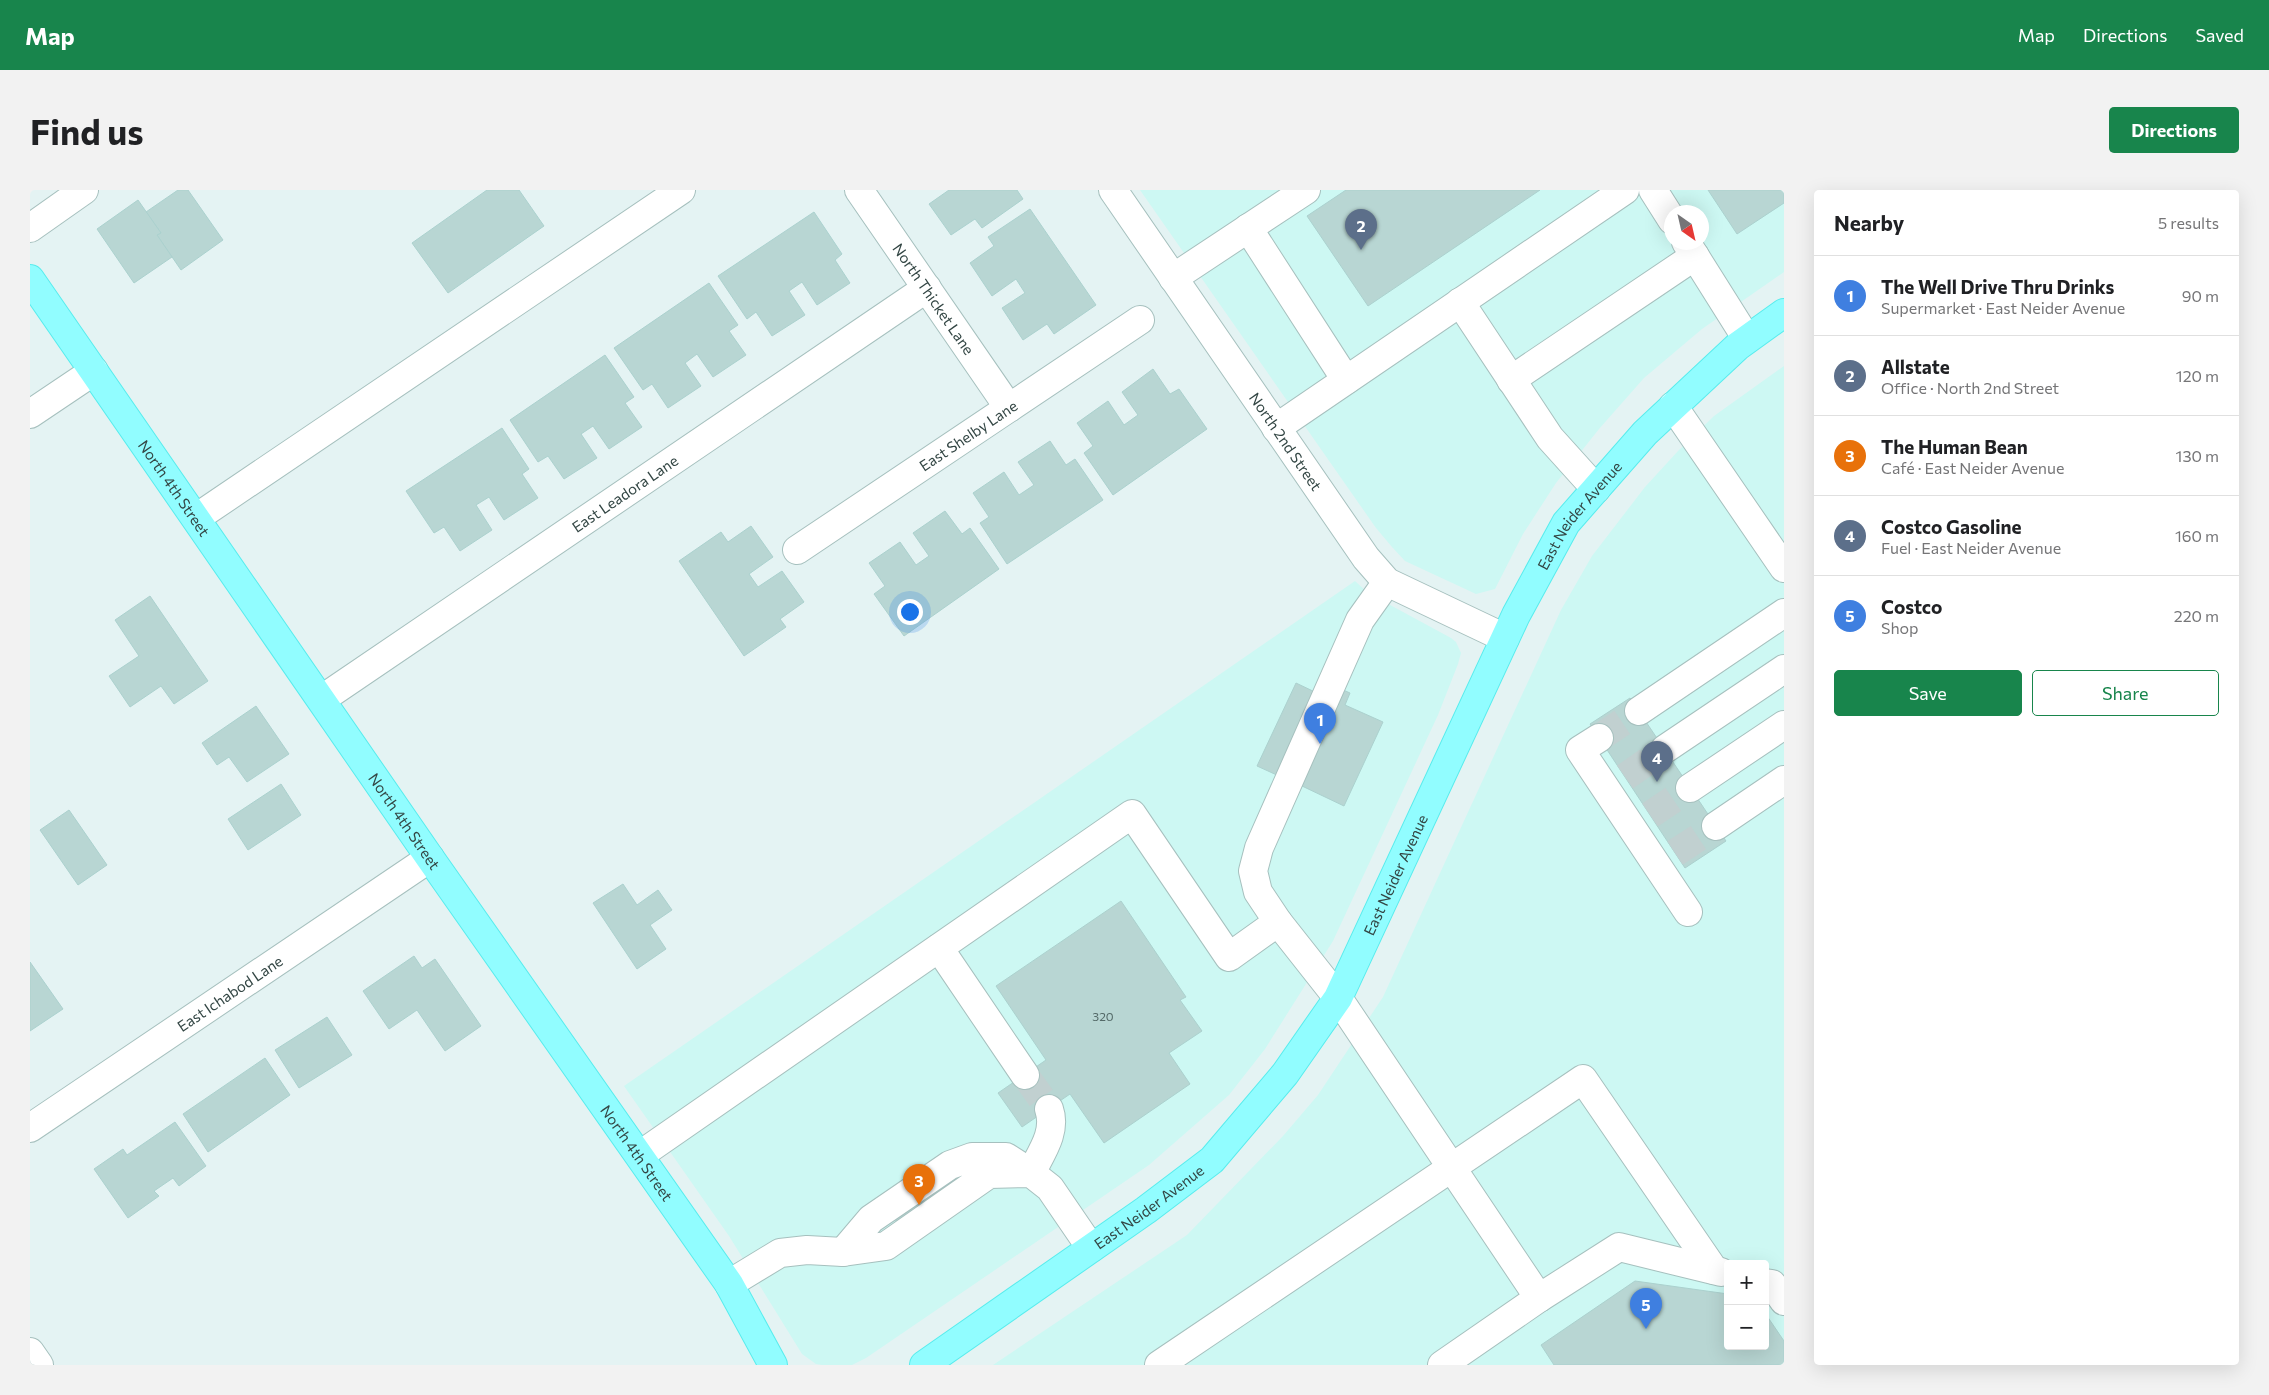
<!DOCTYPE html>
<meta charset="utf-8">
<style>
body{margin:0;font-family:Commissioner,sans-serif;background:#f2f2f2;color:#202124}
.controls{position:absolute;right:15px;bottom:15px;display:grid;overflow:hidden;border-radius:5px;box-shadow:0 5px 20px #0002}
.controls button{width:45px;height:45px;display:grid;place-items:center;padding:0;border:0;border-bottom:1px solid #e0e0e0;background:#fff;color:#202124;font:25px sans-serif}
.compass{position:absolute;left:1634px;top:15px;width:45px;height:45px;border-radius:50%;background:#fff;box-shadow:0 5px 20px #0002;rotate:146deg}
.you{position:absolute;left:879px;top:421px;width:18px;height:18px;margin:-12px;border:4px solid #fff;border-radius:50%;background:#1a73e8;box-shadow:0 0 0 8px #1a73e833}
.badge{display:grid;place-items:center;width:32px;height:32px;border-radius:50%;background:#18854c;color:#fff;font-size:16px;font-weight:700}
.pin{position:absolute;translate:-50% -41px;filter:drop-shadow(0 1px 2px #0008)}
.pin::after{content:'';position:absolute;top:26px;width:18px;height:15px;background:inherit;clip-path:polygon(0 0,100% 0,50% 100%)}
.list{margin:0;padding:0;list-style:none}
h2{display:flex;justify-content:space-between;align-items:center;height:65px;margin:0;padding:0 20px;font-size:21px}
h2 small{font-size:16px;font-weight:400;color:#757577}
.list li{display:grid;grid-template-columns:32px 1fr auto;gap:15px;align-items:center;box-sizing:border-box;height:80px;padding:0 20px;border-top:1px solid #e0e0e0}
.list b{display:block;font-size:19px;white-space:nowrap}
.list p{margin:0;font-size:16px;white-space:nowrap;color:#757577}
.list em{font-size:16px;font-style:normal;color:#757577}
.actions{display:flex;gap:10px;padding:15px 20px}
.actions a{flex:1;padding:11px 0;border:1px solid #18854c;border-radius:5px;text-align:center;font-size:18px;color:#18854c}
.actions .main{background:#18854c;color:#fff}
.map{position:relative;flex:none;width:1754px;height:1175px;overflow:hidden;border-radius:5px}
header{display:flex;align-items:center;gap:30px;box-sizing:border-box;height:70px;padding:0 25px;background:#18854c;color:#fff}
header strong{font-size:24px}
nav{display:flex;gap:28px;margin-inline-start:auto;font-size:18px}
.intro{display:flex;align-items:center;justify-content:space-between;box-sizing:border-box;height:120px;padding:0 30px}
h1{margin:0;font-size:35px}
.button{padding:12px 22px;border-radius:5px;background:#18854c;color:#fff;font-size:18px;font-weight:700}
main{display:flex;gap:30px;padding:0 30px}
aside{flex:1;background:#fff;border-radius:5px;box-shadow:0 5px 20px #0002}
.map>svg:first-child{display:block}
</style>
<header>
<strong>Map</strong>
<nav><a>Map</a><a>Directions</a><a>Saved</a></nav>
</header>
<div class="intro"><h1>Find us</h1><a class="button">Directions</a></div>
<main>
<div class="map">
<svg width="1754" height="1175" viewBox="0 0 1754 1175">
<rect width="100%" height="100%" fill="#e4f3f3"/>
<g fill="#cdf8f3" fill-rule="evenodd">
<path d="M1110,0H1754V82L1672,139L1614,188L1569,239L1526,293L1493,344L1465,399L1446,404L1375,371L1362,357L1346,338ZM1642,22H1672V52H1642Z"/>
<path d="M1754,176V1175H963L1157,1045L1253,946L1288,905L1353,807L1531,420L1562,366L1615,297L1648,261L1684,226ZM1698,1074H1735V1156H1698Z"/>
<polygon points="1325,391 1338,403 1421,448 1426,452 1431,463 1428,474 1408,525 1303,751 1235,859 1199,905 1119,975 836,1168 822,1175 792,1175 786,1174 772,1164 699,1046 594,896"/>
</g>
<g fill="#b8d6d3" stroke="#abd1ce">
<polygon points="148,0 158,0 193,50 151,80 127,45 131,43 116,22"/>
<polygon points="457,0 489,0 514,36 418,103 382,53"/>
<polygon points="919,0 987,0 993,9 952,38 945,29 921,45 899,14"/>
<polygon points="1316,0 1510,0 1338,116 1277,26"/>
<polygon points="1678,0 1754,0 1754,13 1707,44"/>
<polygon points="108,10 131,43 127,45 142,67 104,93 67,39"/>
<polygon points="1000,19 1066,115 1024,144 1017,134 993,150 972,118 995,103 986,89 962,106 940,73 964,56 958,47"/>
<polygon points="784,22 812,64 805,70 820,93 787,115 772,92 759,101 775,125 742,146 726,122 717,129 688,86"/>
<polygon points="679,93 708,135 699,141 716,165 683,187 667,164 655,173 671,196 638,218 622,194 613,200 584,158"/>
<polygon points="575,165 604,207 595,213 612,237 579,259 563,236 551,244 567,268 534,289 518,266 508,272 480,230"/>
<polygon points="1123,179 1140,204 1149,199 1177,239 1083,305 1054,263 1063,256 1047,233 1078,211 1094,235 1108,225 1092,202"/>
<polygon points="472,238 499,279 492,284 508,308 474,330 459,307 446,315 462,340 430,361 414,337 404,343 376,301"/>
<polygon points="1020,251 1036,275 1045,269 1073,310 977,374 950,333 959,327 943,303 974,282 989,305 1004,295 988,272"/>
<polygon points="915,321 932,344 940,338 969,379 874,446 844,404 855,396 839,373 870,352 886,375 899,366 883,343"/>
<polygon points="721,336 743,367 719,384 728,397 752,381 774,412 750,429 756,437 714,466 649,371 691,342 698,352"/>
<polygon points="120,406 178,491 144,514 131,496 100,517 79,486 109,466 85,430"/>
<polygon points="1293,491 1320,503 1315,515 1353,532 1314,616 1272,596 1258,625 1249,586 1227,576 1266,493 1287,503"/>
<polygon points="1600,508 1696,651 1655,678 1560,534"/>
<polygon points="226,516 259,564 217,592 199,567 187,575 172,553"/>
<polygon points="251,594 271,625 218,660 198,629"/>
<polygon points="39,620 77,675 48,695 10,640"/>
<polygon points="593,694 607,715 628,700 642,720 620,735 636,759 607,779 563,713"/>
<polygon points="1091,711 1156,807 1150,810 1172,841 1139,863 1160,894 1074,953 1040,904 992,937 968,903 1016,870 966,796"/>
<polygon points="384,766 392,778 405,769 451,836 415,861 387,820 359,839 333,801"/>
<polygon points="0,772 33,819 0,841"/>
<polygon points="297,827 322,865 269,898 245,860"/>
<polygon points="235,868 260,905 178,962 153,924"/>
<polygon points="145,932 176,976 149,996 143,988 124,1001 129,1006 98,1028 64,979 93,959 97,965"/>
<polygon points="907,992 917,1007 871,1038 861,1023"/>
<polygon points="1605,1091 1698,1104 1698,1156 1735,1156 1735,1128 1737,1126 1754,1151 1754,1175 1524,1175 1511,1155"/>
</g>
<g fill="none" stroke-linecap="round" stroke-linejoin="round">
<g stroke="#c1d0d0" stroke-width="28" stroke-dasharray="28 14" stroke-linecap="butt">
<polyline points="1569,548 1609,521"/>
<polyline points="1595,587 1635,559"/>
<polyline points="1620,625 1660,598"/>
<polyline points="1645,663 1686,636"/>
<polyline points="995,885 1019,919"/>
</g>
<defs>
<g id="minor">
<path id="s1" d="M829,0L979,218"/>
<path id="s2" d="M1083,0L1336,368L1357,392L1475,448"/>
<polyline points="1623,0 1642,30"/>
<polyline points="0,38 54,0"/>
<polyline points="1218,38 1316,190"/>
<polyline points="1656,52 1717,149"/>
<polyline points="1143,88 1276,0"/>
<polyline points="1430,112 1520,248 1566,299"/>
<polyline points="1481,190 1665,66"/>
<polyline points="1643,216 1754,378"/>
<polyline points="0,224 64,181"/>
<polyline points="1246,238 1595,0"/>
<polyline points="166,328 651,0"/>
<path id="s3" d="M767,360L1110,130"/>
<path id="s4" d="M292,509L897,98"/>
<polyline points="1609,521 1754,423"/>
<polyline points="1569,548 1550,560 1658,722"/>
<polyline points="1635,559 1754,479"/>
<polyline points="1660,598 1754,535"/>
<polyline points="1686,636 1754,590"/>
<polyline points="1248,732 1228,702 1223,681 1229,658 1330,430 1357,392"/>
<polyline points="909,758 995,885"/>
<path id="s5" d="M0,938L400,668"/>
<polyline points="610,965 1102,624 1199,767 1248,732 1308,808 1509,1108"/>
<polyline points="1001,983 959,984 856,1056 813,1062 841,1029 920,975 942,967 976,967 1001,983 1020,998 1061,1058"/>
<path d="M1001,983C1011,963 1027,942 1019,919"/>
<polyline points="1735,1093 1742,1094 1754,1111"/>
<polyline points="699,1094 750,1063 777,1060 813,1062"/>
<polyline points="0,1162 9,1175"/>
<polyline points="1129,1175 1553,889 1684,1080"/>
<polyline points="1412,1175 1509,1108 1589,1057 1691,1082"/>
</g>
<g id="major">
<path id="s6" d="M0,89L400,668L699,1094L743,1175"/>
<path id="s7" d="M894,1175L1116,1020L1182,970L1255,884L1308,808L1486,425L1536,333L1615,243L1708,156L1754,123"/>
</g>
</defs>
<use href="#minor" stroke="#a6c0be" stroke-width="30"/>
<use href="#major" stroke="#58eced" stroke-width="30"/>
<use href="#minor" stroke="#fff" stroke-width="28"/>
<use href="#major" stroke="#91fdff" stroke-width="28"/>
</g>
<g text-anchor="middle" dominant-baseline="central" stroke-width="4" stroke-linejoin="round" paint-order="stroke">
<g font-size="12" fill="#546a68">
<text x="1073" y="826">320</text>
</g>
<g font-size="15" fill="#334644" stroke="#fff">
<text stroke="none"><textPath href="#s1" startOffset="132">North Thicket Lane</textPath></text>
<text stroke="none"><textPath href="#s3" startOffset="206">East Shelby Lane</textPath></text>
<text stroke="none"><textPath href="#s2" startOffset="305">North 2nd Street</textPath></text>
<text stroke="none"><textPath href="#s6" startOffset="254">North 4th Street</textPath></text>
<text stroke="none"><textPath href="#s4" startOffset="366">East Leadora Lane</textPath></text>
<text stroke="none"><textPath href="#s7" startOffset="1100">East Neider Avenue</textPath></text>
<text stroke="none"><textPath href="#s6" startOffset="659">North 4th Street</textPath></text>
<text stroke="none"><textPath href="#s7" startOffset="695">East Neider Avenue</textPath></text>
<text stroke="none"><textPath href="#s5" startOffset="241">East Ichabod Lane</textPath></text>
<text stroke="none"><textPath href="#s6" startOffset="1064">North 4th Street</textPath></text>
<text stroke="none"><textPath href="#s7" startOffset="275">East Neider Avenue</textPath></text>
</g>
</g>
</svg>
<div class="controls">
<button>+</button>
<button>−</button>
</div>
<svg class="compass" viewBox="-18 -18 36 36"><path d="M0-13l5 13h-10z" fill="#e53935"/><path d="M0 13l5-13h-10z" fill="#757577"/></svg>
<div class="you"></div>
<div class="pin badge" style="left:1290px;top:554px;background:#3f7fe0">1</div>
<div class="pin badge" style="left:1331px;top:60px;background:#5c6f8a">2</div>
<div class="pin badge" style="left:889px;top:1015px;background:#e8710a">3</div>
<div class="pin badge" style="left:1627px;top:592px;background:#5c6f8a">4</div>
<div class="pin badge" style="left:1616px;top:1139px;background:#3f7fe0">5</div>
</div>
<aside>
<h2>Nearby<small>5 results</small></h2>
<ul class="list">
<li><span class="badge" style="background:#3f7fe0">1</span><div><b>The Well Drive Thru Drinks</b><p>Supermarket · East Neider Avenue</p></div><em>90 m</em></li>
<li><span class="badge" style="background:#5c6f8a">2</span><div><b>Allstate</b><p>Office · North 2nd Street</p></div><em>120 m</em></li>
<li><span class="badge" style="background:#e8710a">3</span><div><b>The Human Bean</b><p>Café · East Neider Avenue</p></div><em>130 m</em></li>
<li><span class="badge" style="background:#5c6f8a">4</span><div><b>Costco Gasoline</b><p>Fuel · East Neider Avenue</p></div><em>160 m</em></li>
<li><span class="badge" style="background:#3f7fe0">5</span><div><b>Costco</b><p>Shop</p></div><em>220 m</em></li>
</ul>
<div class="actions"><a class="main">Save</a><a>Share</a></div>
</aside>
</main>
